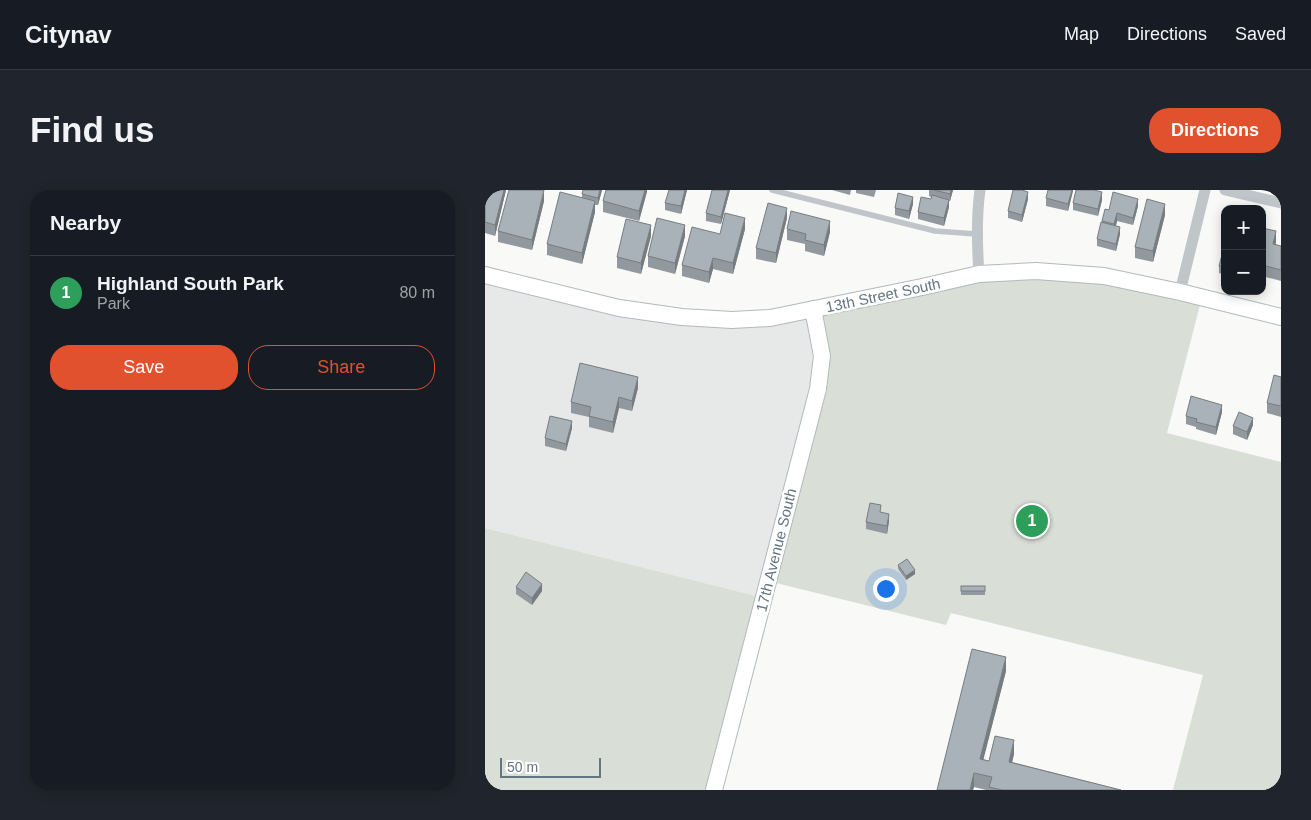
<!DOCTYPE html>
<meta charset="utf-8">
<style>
body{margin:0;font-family:Helvetica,sans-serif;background:#20242c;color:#f1f3f6}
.controls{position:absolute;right:15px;top:15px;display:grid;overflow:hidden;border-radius:10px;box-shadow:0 2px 12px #0003}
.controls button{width:45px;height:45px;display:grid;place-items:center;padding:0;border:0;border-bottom:1px solid #363941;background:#171b24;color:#f1f3f6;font:25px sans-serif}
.scale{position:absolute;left:15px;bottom:12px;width:101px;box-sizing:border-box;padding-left:5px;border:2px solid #647681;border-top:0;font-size:14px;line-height:18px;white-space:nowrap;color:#647681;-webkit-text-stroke:4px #fff;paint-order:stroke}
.you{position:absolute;left:400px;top:398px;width:18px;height:18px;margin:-12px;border:4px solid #fff;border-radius:50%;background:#1a73e8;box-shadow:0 0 0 8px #1a73e833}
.badge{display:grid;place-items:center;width:32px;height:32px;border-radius:50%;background:#e2512e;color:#fff;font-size:16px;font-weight:700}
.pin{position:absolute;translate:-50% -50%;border:2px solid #fff;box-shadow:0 1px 5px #0006}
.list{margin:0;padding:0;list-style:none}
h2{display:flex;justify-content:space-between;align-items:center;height:65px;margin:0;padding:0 20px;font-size:21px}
h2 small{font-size:16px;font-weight:400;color:#9ea1a6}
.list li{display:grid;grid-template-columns:32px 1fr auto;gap:15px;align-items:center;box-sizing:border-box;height:75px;padding:0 20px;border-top:1px solid #363941}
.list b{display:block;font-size:19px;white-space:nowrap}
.list p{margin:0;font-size:16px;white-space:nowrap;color:#9ea1a6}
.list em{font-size:16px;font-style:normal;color:#9ea1a6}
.actions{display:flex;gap:10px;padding:15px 20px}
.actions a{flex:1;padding:11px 0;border:1px solid #e2512e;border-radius:20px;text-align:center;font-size:18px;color:#e2512e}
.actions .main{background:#e2512e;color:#fff}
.map{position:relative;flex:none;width:796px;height:600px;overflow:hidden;border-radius:20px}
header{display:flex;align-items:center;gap:30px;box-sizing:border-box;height:70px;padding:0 25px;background:#171b24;border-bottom:1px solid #363941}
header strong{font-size:24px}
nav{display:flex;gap:28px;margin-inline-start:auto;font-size:18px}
.intro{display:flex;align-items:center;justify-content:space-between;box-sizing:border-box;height:120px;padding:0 30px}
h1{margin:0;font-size:35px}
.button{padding:12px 22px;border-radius:20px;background:#e2512e;color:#fff;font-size:18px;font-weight:700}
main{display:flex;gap:30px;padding:0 30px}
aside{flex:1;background:#171b24;border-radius:20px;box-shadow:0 2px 12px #0003}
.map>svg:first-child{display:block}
</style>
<header>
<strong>Citynav</strong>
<nav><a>Map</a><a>Directions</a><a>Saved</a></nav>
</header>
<div class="intro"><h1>Find us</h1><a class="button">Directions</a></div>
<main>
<aside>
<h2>Nearby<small></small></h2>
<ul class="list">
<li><span class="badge" style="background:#2e9e5b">1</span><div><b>Highland South Park</b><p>Park</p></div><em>80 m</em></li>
</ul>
<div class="actions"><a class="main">Save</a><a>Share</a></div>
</aside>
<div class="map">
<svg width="796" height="600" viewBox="0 0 796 600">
<rect width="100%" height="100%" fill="#f9f9f7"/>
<polygon fill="#e7e8e8" points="0,85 197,127 328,119 337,166 279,408 0,338"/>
<g fill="#d9ded6">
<polygon points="550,81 717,107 682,243 796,272 796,600 688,600 718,485 466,423 461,435 283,391 333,199 328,119"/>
<polygon points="0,338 279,408 229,600 0,600"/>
</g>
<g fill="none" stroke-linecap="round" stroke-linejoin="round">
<defs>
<g id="secondary">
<polyline points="0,85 134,118 197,127 247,130 285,128 437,97 494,84 551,81 619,86 695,102 796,127"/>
<polyline points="229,600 333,199 337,166 328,119"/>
</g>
</defs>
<use href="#secondary" stroke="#b2b9bd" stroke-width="18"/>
<polyline stroke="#c0c5c9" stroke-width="5.5" points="287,0 450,41 491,44"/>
<g stroke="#c0c5c9" stroke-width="11">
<polyline points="740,0 796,13"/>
<path d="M494,84C492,55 491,28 495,0"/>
<polyline points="695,102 720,0"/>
</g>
<use href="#secondary" stroke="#fff" stroke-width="16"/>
</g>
<g fill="#91999e">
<polygon points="0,0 21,0 10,46 0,43"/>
<polygon points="117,0 113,15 110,15 110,22 97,74 62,65 62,54 97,8 97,4"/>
<polygon points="162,0 154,31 118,22 118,11"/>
<polygon points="184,0 202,0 196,24 180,20 180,13"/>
<polygon points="245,0 236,34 221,31 221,23"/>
<polygon points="347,0 366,0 365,5"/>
<polygon points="371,0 391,0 389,7 371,3"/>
<polygon points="444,0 468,0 465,11 464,11 464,17 459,36 433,29 433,22 446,9 446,7 444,6"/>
<polygon points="588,0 583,21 561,16 561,8"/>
<polygon points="543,9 537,32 523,28 523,21"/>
<polygon points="617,10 613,26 588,20 588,13"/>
<polygon points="59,11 47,60 13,52 13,41"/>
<polygon points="428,14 424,29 410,25 410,18"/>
<polygon points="653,16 648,35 632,31 631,36 635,44 631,61 612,56 612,49 617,31 624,20"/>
<polygon points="680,25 668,72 650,68 650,57"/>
<polygon points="302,28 291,73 271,69 271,58"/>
<polygon points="777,38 791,52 790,54 796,56 796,91 777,86"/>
<polygon points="260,39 248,84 228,79 224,93 197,86 197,75 235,44"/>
<polygon points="302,39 345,42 339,66 320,61 320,54 302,50"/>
<polygon points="166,46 156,84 132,78 132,67"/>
<polygon points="200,46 190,84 163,77 163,66"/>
<polygon points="740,54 740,85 734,83 734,76"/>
<polygon points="796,187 796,227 782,223 782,213"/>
<polygon points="153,198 147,221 134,218 128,243 104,237 104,227 86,223 86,212"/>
<polygon points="737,222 731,245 711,239 711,237 701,234 701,226"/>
<polygon points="768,235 762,250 748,244 748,236"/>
<polygon points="87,238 81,261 60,256 60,248"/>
<polygon points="396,322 404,331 402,344 381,339 381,332"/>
<polygon points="413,375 430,384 421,390 413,379"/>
<rect x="476" y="396" width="24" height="9"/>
<polygon points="31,397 57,401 47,415 31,404"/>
<polygon points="521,481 498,569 504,571 529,564 527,572 636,600 501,600 489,597 488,600 452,600"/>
</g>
<g fill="#767d81">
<polygon points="19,0 21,0 10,46 10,35"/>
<polygon points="59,0 59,11 47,60 47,50"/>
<polygon points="115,0 117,0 113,15 113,8"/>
<polygon points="160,0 162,0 162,2 154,31 154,21"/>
<polygon points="200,0 202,0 196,24 196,16"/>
<polygon points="243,0 245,0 236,34 236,27"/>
<polygon points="466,0 468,0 465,11 465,4"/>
<polygon points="587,0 588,0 588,1 583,21 583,14"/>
<polygon points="543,2 543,9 537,32 537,25"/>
<polygon points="617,2 617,10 613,26 613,19"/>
<polygon points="428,7 428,14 424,29 424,21"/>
<polygon points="653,9 653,16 648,35 648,28"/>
<polygon points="464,10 464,17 459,36 459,28"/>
<polygon points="110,11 110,22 97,74 97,63"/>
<polygon points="680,14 680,25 668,72 668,61"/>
<polygon points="302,18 302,28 291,73 291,63"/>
<polygon points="632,23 632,31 629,42 629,34"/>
<polygon points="260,28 260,39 248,84 248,73"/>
<polygon points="345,31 345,42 339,66 339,55"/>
<polygon points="166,35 166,46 156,84 156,73"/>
<polygon points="200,35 200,46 190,84 190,73"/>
<polygon points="635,37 635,44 631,61 631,54"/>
<polygon points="791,41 791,52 788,65 788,54"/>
<polygon points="228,68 228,79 224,93 224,82"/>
<polygon points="153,187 153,198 147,221 147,211"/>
<polygon points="134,207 134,218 128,243 128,232"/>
<polygon points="737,215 737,222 731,245 731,237"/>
<polygon points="768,228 768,235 762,250 762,242"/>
<polygon points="87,231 87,238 81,261 81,254"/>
<polygon points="404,324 404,331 402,344 402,336"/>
<polygon points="430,380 430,384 421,390 421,386"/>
<polygon points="57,394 57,401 47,415 47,408"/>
<polygon points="521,467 521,481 495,583 495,569"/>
<polygon points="529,550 529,564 524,586 524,572"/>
<polygon points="489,583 489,597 488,600 485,600"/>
</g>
<g fill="#a9b2b8" stroke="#767d81">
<polygon points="0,0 19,0 10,35 0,32"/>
<polygon points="24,0 59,0 47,50 13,41"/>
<polygon points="98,0 115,0 113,8 97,4"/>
<polygon points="121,0 160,0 154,21 118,11"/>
<polygon points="184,0 200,0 196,16 180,13"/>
<polygon points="227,0 243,0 236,27 221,23"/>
<polygon points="449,0 466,0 465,4"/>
<polygon points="528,0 537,0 543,2 537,25 523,21"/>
<polygon points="563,0 587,0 583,14 561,8"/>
<polygon points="591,0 609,0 617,2 613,19 588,13"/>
<polygon points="75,2 110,11 97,63 62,54"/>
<polygon points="628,2 653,9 648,28 632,23 629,34 617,31 620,19 624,20"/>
<polygon points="413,3 428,7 424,21 410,18"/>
<polygon points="447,5 464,10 459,28 433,22 436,7 446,9"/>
<polygon points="662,9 680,14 668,61 650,57"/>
<polygon points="283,13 302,18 291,63 271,58"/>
<polygon points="306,21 345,31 339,55 320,50 321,44 302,39"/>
<polygon points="240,23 260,28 248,73 228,68 224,82 197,75 207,37 235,44"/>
<polygon points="172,28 200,35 190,73 163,66"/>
<polygon points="141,29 166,35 156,73 132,67"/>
<polygon points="616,32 635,37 631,54 612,49"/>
<polygon points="777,38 791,41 788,54 796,56 796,80 777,75"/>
<polygon points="740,54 740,77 734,76"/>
<polygon points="95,173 153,187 147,211 134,207 128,232 104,226 106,217 86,212"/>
<polygon points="789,185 796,187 796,216 782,213"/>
<polygon points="706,206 737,215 731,237 711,232 712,229 701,226"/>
<polygon points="754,222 768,228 762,242 748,236"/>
<polygon points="65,226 87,231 81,254 60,248"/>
<polygon points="385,313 396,315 395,322 404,324 402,336 381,332"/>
<polygon points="422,369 430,380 421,386 413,375"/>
<polygon points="41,382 57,394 47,408 31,397"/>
<rect x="476" y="396" width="24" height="5"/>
<polygon points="487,459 521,467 495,569 504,571 510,546 529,550 524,572 636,600 517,600 504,597 507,587 489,583 485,600 452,600"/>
</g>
<g text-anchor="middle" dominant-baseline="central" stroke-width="5" stroke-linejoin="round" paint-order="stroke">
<g font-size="15" fill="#647681" stroke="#fff">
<text transform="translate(398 105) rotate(-12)">13th Street South</text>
<text transform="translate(291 360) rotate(-76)">17th Avenue South</text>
</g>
</g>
</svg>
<div class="controls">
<button>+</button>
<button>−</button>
</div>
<div class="scale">50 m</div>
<div class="you"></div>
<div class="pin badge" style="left:547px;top:331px;background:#2e9e5b">1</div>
</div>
</main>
